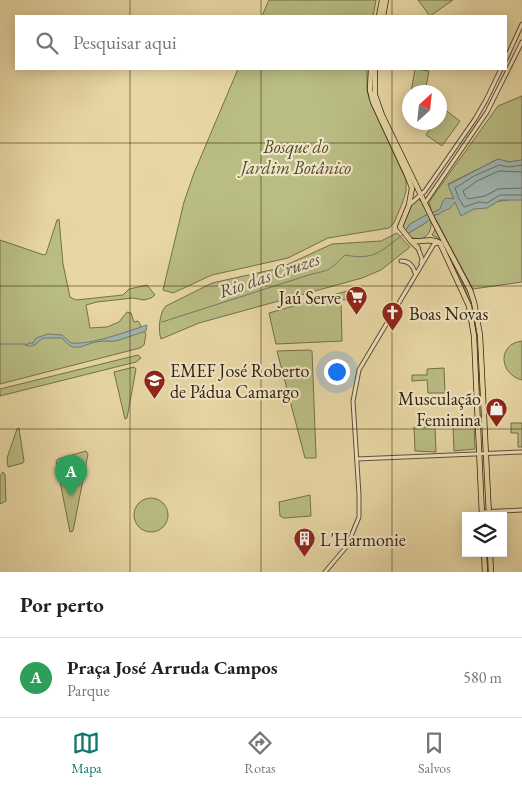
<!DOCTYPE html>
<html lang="pt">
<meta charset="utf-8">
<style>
body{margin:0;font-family:"EB Garamond",serif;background:#f2f2f2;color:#222}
.controls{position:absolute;right:15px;bottom:15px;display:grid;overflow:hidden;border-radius:0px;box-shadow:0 2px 12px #0003}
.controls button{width:45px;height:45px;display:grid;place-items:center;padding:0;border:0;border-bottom:1px solid #e0e0e0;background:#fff;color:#222;font:25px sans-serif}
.compass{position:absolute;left:402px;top:85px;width:45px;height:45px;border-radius:50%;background:#fff;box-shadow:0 2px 12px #0003;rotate:27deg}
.you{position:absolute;left:336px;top:371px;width:18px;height:18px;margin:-12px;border:4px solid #fff;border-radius:50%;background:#1a73e8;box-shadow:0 0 0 8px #1a73e833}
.badge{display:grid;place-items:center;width:32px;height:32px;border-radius:50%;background:#0f766e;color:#fff;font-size:16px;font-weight:700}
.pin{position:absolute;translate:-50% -41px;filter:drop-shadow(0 1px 2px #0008)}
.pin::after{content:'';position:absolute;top:26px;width:18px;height:15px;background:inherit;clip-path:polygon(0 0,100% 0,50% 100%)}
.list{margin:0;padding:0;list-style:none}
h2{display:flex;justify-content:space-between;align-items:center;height:65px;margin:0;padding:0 20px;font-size:21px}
h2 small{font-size:16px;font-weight:400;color:#767676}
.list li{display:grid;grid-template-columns:32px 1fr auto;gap:15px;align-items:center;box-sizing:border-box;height:80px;padding:0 20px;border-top:1px solid #e0e0e0}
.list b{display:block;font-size:19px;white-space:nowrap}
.list p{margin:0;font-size:16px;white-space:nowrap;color:#767676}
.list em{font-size:16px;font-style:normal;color:#767676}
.icon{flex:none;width:28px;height:28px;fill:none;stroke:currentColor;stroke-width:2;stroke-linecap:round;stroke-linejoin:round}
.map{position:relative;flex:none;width:522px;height:572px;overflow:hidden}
.search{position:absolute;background:#fff;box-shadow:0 2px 12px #0003;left:15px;right:15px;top:15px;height:55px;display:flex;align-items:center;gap:12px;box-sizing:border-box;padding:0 18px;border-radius:0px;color:#767676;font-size:19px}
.sheet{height:145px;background:#fff}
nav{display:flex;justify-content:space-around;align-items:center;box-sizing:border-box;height:70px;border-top:1px solid #e0e0e0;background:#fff;font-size:14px;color:#767676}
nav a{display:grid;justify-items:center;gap:2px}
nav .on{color:#0f766e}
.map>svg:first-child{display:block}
</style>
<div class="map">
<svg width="522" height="572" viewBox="0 0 522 572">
<rect width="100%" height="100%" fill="#e8d7a5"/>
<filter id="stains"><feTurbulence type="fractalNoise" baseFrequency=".004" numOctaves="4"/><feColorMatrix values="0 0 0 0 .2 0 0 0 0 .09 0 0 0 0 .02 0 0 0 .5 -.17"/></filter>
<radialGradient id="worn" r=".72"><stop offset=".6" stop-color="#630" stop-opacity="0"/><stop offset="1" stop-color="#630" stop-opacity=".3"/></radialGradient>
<g fill="#b9bd84" stroke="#756f4a">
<polygon points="269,0 376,0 373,16 262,16"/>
<polygon points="418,0 453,0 430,16"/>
<polygon points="238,69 367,69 367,91 371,104 406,180 406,191 402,204 394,223 389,228 328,238 288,258 212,275 173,293 163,290 184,202 194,173"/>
<polygon points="415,69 429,71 425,92 411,92"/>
<polygon points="522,96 522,160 509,162 498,159 448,184 454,199 443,201 441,209 432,213 429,202 498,106"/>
<polygon points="444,109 460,121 442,146 426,135 434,123 440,122 440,115"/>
<polygon points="418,199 421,201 428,214 410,224 405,231 401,227 403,218 414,200"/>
<path d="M518,199L522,200V282L473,289L434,216L445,210L455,202L462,215C476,205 500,200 518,199Z"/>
<polygon points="59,219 63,264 70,297 76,300 123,295 129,289 147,285 155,295 151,298 144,300 133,298 97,302 86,305 90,328 107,327 119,322 127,312 131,313 134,322 138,321 146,334 144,345 140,348 0,384 0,240 44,255 46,254 57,220"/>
<path d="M430,219C435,235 419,246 407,234L427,222Z"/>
<path d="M436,228C449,253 466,279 473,306C481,333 480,363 481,391L479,390C477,363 477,336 471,309C466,286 453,263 442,243L438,238L432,235Z"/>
<path d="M397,233L410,247L381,270L362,278L199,323L161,339C158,331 159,313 166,306L212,283L280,268L332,244L381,241Z"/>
<polygon points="354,289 355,299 341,300 342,341 276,344 269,313"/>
<path d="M522,341V380C499,374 497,344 522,341Z"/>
<polygon points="309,350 312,351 316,455 316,458 305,458 277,351"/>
<polygon points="138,355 141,358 136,362 0,396 0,389"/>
<polygon points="134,367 136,369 127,418 125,419 114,372"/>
<polygon points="444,368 445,393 428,393 427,380 412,381 412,375 427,375 427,369"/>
<polygon points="511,423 522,423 522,447 518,447 518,433 511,433"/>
<polygon points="474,425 475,449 454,451 453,426"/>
<polygon points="414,427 435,427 436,452 415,451"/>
<polygon points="19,428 24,461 23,463 8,467 7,458 17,429"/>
<polygon points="86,451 88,454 73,531 70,532 56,461 58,459"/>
<polygon points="3,472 5,475 6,501 0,504 0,476"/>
<polygon points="310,495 311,516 284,518 280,516 279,502"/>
<circle cx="151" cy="515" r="17"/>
</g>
<g fill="#9eb6b3" stroke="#727a72">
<polygon points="498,159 509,162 522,160 522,200 500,200 487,208 474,209 461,216 455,202 449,209 443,211 438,215 437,214 434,216 432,213 440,209 443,201 446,198 454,199 448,185"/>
<polygon points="428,214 430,219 427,222 407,234 405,231 410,224"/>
<path d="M147,325L146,331C136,334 126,338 116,341C110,342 103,340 96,342C82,345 74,354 62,338H43C36,343 35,348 25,345L30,343H33L36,338L48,334L62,335L71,343C91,345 126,332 147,325Z"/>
</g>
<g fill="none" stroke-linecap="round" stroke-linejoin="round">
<g stroke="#686c62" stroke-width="1">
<polyline points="522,165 509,167 499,165 474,176 455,188 459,199 464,207 479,202 487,203 500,195 522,195"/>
<polyline points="522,172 499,171 477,181 463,191 465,196 468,199 485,196 498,189 522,188"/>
</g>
<g stroke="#727a72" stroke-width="1">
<path d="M162,322L312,274C332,270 331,268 345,255C376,261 381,250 404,234"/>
<polyline points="0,344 25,344"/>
</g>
<defs>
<g id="minor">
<polyline points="506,59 522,24"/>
<polyline points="425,203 487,112 522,42"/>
<polyline points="409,205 425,191 475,119 486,100 501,69"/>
<polyline points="418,248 422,259 421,263"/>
<path d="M401,261C409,261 413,265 415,273"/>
<polyline points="357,459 522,452"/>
<polyline points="482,512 522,510"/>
<polyline points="325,572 347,546 359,517 359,495 353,401 359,370 434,244 439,243"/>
</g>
<g id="major">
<polyline points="379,16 382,0"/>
<polyline points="383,16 386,0"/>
<path d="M371,69L370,90L373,102L407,175L412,188L409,205L400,227L411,241C421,243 430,237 440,243L469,306L474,336L482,516"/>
<polyline points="375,69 375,95 382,115 434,222 470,290 474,302 480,335 489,516"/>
<polyline points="412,242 418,248"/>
<polyline points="484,553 485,572"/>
<polyline points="490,553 491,572"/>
</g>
</defs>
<use href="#minor" stroke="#5f4e35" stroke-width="5"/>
<use href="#major" stroke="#312110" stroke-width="6"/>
<use href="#minor" stroke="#f0e5c4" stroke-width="3"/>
<use href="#major" stroke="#e8d7a5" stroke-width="4.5"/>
</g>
<path fill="none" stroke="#312110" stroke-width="1" stroke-opacity="0.55" d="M130,0V16M261,0V16M392,0V16M130,69V572M261,69V572M392,69V572M0,143H522M0,286H522M0,429H522"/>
<defs>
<symbol id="supermarket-pin" viewBox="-11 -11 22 30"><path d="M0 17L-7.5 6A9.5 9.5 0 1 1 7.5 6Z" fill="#8f2418" stroke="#f0e5c4"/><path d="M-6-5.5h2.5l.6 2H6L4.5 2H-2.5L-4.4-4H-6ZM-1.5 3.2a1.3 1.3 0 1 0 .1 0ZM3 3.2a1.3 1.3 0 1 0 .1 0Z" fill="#fff"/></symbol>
<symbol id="church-pin" viewBox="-11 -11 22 30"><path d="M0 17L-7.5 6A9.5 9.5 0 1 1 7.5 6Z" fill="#8f2418" stroke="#f0e5c4"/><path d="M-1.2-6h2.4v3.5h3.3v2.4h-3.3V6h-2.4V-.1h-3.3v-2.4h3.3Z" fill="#fff"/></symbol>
<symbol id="school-pin" viewBox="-11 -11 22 30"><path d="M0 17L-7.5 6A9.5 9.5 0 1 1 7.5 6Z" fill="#8f2418" stroke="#f0e5c4"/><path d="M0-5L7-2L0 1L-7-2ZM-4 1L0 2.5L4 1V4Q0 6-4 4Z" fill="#fff"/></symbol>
<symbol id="shop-pin" viewBox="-11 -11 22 30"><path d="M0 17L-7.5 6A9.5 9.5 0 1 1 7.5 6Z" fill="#8f2418" stroke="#f0e5c4"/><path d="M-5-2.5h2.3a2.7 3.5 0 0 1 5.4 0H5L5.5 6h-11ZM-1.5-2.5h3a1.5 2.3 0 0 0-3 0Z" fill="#fff"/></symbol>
<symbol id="building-pin" viewBox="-11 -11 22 30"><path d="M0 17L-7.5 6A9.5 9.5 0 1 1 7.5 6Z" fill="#8f2418" stroke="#f0e5c4"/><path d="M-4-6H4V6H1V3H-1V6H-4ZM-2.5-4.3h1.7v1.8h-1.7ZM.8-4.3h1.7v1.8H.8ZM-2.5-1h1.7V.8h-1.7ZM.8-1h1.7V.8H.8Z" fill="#fff"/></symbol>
</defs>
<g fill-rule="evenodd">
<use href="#supermarket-pin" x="344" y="284" width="25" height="34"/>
<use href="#church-pin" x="380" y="300" width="25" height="34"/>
<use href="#school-pin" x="142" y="368" width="25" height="34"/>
<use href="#shop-pin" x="484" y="396" width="25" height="34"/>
<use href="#building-pin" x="292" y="526" width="25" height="34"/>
</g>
<g text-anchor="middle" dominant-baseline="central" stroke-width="4.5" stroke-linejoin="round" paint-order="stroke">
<g font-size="18" font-style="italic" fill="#53482d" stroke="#f0e5c4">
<text x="296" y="146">Bosque do<tspan x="296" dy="21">Jardim Botânico</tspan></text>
</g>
<g font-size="18" fill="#312110" stroke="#f0e5c4" text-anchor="start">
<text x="341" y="297" text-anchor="end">Jaú Serve</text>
<text x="409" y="313">Boas Novas</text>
<text x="170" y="370">EMEF José Roberto<tspan x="170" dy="21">de Pádua Camargo</tspan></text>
<text x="481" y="398" text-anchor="end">Musculação<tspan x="481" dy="21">Feminina</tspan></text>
<text x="320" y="539">L'Harmonie</text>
</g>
<g font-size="19" font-style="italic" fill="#524e41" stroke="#f0e5c4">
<text transform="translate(269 275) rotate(-19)">Rio das Cruzes</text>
</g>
</g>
<rect width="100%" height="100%" filter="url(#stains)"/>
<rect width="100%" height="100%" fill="url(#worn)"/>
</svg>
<div class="controls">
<button><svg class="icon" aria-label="layers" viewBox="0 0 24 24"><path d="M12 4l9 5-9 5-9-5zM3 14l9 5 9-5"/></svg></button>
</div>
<svg class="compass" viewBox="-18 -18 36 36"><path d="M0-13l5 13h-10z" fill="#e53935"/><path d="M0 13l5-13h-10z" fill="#767676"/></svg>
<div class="you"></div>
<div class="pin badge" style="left:71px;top:496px;background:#2e9e5b">A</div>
<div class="search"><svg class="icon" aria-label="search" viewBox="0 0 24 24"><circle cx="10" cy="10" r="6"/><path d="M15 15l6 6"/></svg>Pesquisar aqui</div>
</div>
<section class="sheet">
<h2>Por perto<small></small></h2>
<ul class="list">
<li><span class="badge" style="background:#2e9e5b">A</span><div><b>Praça José Arruda Campos</b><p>Parque</p></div><em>580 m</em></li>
</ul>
</section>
<nav>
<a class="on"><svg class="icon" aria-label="map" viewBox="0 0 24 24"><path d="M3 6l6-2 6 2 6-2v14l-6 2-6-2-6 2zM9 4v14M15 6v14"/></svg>Mapa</a>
<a><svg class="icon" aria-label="directions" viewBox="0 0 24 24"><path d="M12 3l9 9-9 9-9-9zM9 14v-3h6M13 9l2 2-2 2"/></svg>Rotas</a>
<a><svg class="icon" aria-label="saved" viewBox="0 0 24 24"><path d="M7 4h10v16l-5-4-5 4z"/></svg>Salvos</a>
</nav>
